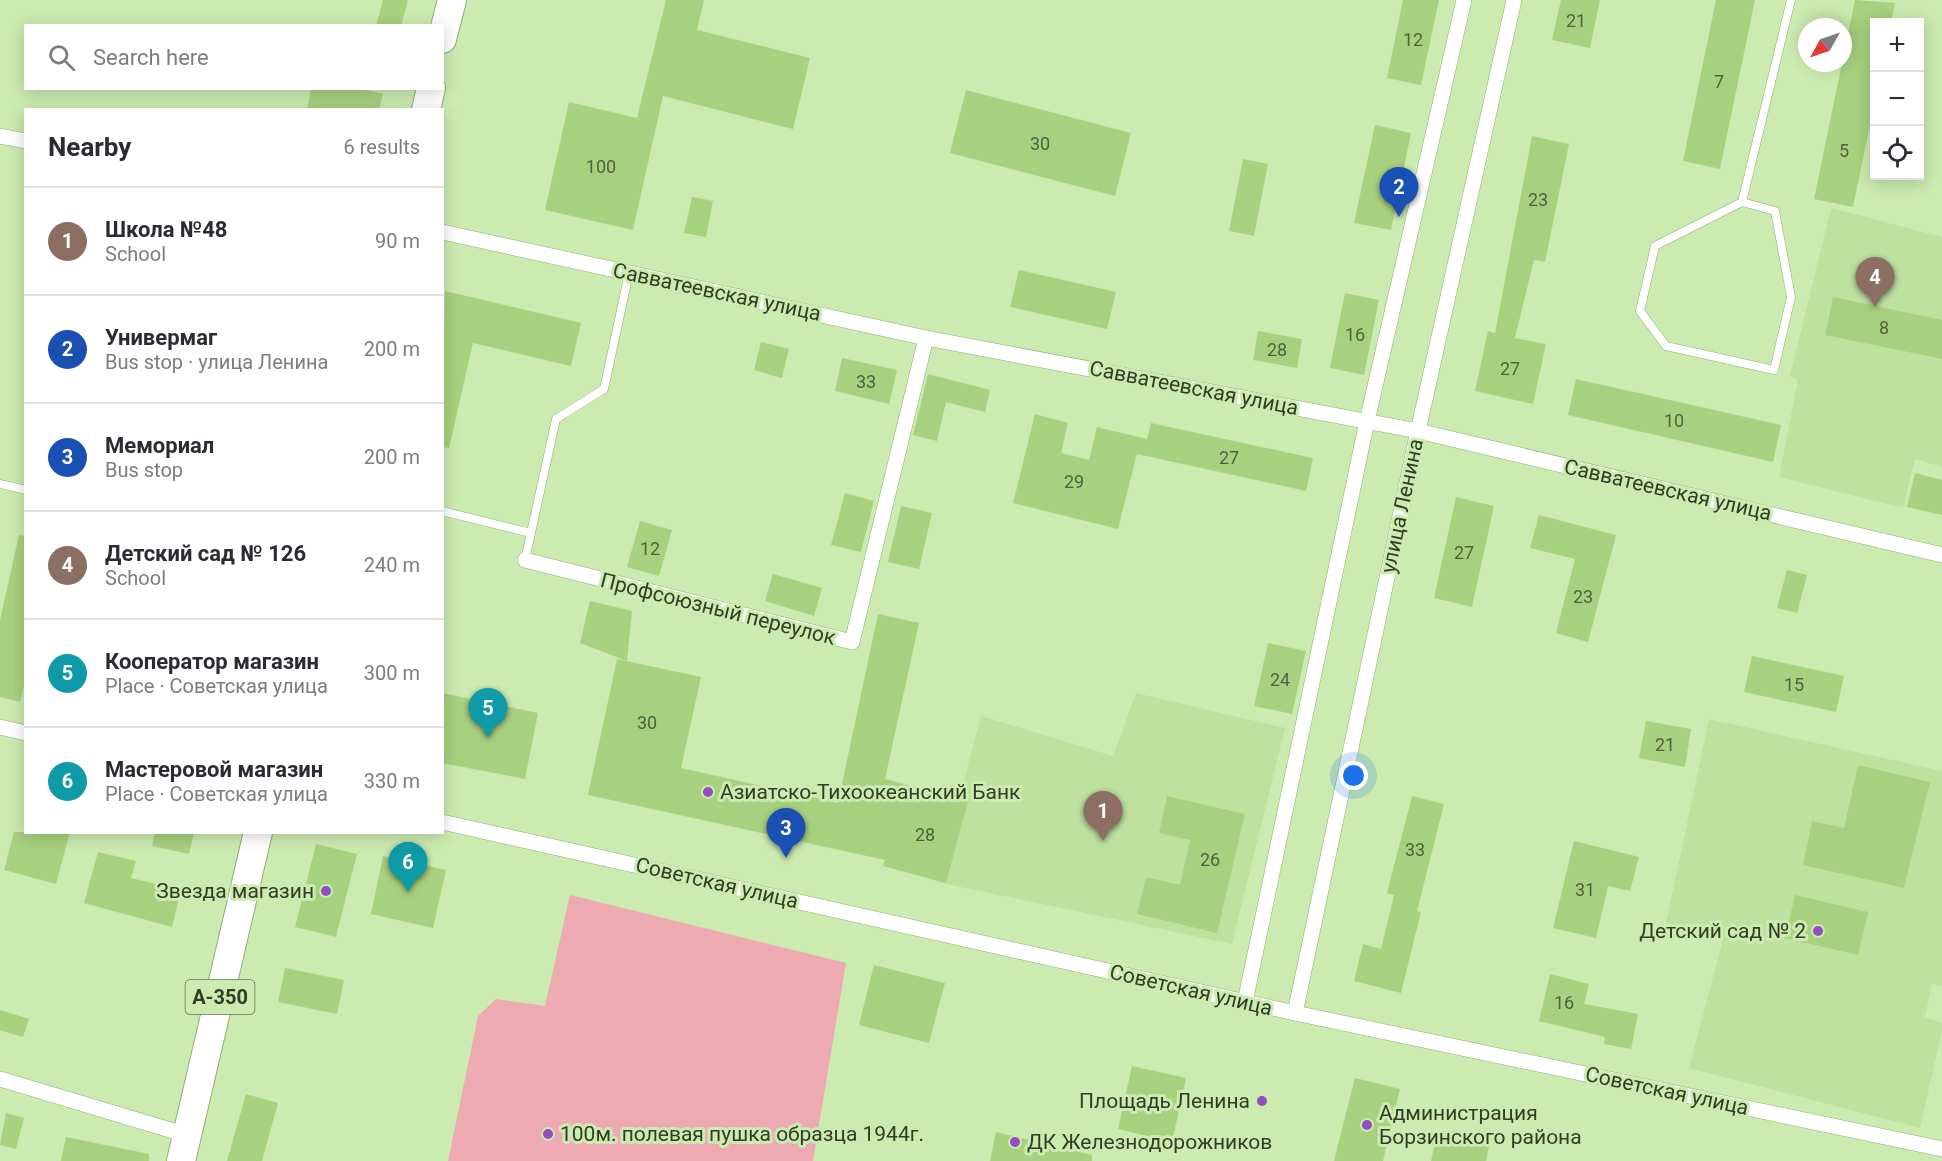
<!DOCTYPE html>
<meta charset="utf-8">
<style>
body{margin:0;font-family:Roboto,sans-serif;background:#f2f2f3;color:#2b2b33}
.controls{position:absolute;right:18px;top:18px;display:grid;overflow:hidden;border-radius:0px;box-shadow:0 3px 15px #0003}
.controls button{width:54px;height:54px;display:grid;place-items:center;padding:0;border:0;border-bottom:2px solid #e1e1e2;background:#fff;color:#2b2b33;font:30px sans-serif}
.compass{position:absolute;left:1798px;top:18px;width:54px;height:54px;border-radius:50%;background:#fff;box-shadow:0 3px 15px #0003;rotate:230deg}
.you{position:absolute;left:1354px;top:776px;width:21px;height:21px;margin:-15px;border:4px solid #fff;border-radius:50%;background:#1a73e8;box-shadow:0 0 0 9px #1a73e833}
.badge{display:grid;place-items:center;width:39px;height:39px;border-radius:50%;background:#b45309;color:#fff;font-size:20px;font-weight:700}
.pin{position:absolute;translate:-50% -50px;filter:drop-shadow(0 2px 3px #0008)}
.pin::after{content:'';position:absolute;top:32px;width:21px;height:18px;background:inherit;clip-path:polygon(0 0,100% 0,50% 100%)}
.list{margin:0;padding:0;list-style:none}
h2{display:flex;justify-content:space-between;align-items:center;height:78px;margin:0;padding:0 24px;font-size:26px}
h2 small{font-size:20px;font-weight:400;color:#7c7c81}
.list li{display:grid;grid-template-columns:39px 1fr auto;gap:18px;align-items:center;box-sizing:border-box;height:108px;padding:0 24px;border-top:2px solid #e1e1e2}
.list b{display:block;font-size:22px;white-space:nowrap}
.list p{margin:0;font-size:20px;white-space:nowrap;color:#7c7c81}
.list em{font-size:20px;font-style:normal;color:#7c7c81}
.icon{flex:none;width:33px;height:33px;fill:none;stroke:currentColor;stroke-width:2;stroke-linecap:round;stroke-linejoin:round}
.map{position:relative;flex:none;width:1942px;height:1161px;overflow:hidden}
.search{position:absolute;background:#fff;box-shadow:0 3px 15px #0003;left:24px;top:24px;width:420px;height:66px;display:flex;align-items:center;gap:15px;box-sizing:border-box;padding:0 21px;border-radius:0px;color:#7c7c81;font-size:22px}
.panel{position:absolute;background:#fff;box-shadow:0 3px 15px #0003;left:24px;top:108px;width:420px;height:726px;border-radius:0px}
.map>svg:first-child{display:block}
</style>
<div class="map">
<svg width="1942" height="1161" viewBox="0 0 1942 1161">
<rect width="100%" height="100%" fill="#ccebb0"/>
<g fill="#bfe1a0">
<polygon points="1831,208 1942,237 1942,467 1915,459 1903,508 1779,477 1798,380 1790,376"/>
<polygon points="1136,693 1285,728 1232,944 937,882 981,716 1113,756"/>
<polygon points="1709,719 1942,771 1942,986 1932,984 1925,1017 1942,1023 1942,1031 1920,1128 1689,1068 1723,939 1666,923"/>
</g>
<polygon fill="#edaab3" points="570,895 846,963 813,1161 448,1161 478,1016 496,999 545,1006"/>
<g fill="#a8d17f">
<polygon points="383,0 408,0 401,26 376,26"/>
<polygon points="666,0 704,0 697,30 810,58 793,129 663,96 633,230 545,210 569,102 637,118"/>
<polygon points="1403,0 1439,0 1421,85 1387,78"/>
<polygon points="1561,0 1600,0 1590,48 1552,40"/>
<polygon points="1716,0 1755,0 1720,169 1683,161"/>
<polygon points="1855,0 1895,3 1891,22 1875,22 1875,101 1853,207 1814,199"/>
<polygon points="311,88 357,88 383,94 379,110 307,110"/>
<polygon points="966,90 1131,133 1115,196 950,153"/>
<polygon points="1375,125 1411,133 1391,230 1354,223"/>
<polygon points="1532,136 1569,144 1545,262 1534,260 1515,338 1546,344 1533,404 1475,391 1488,331 1495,333"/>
<polygon points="1243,159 1268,164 1254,236 1229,231"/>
<polygon points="692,197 713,201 706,237 684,233"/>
<polygon points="1019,270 1116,292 1107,329 1010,307"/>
<polygon points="445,291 581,323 571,366 473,343 449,448 442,447"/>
<polygon points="1345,293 1379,300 1364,375 1330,368"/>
<polygon points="1833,297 1942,320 1942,359 1825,335"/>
<polygon points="1258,331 1302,339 1297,368 1253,360"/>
<polygon points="761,342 789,349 782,378 754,370"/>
<polygon points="842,358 897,370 889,404 835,391"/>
<polygon points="928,374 990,390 985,412 946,402 937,441 913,435"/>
<polygon points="1576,379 1781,425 1773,462 1568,415"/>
<polygon points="1035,414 1068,423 1061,453 1089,460 1097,427 1147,439 1151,423 1313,458 1306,491 1137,454 1118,529 1013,503"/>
<polygon points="1915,473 1942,480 1942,515 1907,507"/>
<polygon points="845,493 874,501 861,552 831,545"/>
<polygon points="1456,497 1494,506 1472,607 1434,598"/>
<polygon points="901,506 932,513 919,569 888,562"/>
<polygon points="1539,515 1616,535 1588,642 1556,633 1575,559 1530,548"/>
<polygon points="640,521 672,530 659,576 627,567"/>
<polygon points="19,535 26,536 26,677 20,702 0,697 0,620"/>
<polygon points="1787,570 1807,575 1797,613 1777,608"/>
<polygon points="773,574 822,588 814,616 765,601"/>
<polygon points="590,601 632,611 627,661 580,643"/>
<polygon points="878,614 919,623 885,779 968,801 946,883 883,866 885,860 588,795 617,659 701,677 681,768 838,803"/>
<polygon points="1268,643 1306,651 1292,714 1254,706"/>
<polygon points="1752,656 1844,676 1836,712 1744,692"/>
<polygon points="442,693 538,713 525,779 442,763"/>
<polygon points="1646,721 1691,729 1685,767 1639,758"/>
<polygon points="1858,765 1930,782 1904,888 1803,865 1812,821 1844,828"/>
<polygon points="1167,796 1245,814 1217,933 1137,914 1146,877 1180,885 1190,840 1159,833"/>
<polygon points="1412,796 1444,804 1417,911 1421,912 1401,993 1354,981 1363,944 1381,949 1394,895 1387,893"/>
<polygon points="14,832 70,832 56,884 4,870"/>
<polygon points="155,832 194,832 189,854 152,846"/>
<polygon points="1574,841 1639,857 1630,891 1608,886 1596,938 1553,928"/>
<polygon points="316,844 357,854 336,937 295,927"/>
<polygon points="98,852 136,861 131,878 181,890 172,927 84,903"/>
<polygon points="383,856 446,870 433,928 371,914"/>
<polygon points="1795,895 1868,912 1858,955 1785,938"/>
<polygon points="874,965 945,983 929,1043 859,1025"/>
<polygon points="285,968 344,980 337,1014 278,1002"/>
<polygon points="1550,974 1589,984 1584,1004 1638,1014 1631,1049 1604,1044 1605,1037 1539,1021"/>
<polygon points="0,1010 29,1019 23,1037 0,1030"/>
<polygon points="1132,1066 1186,1078 1172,1142 1118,1129"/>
<polygon points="1355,1078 1400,1089 1383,1161 1334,1161"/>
<polygon points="246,1094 278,1103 262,1161 227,1161"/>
<polygon points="6,1113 24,1118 16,1149 0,1145"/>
<polygon points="1438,1130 1490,1142 1486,1161 1431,1161"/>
<polygon points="996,1132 1092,1155 1092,1161 990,1161"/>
<polygon points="66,1137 149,1154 149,1161 61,1161"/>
</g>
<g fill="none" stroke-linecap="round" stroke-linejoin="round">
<defs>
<g id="lane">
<polyline points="1742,202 1775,211 1791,297 1774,370 1666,346 1640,311 1655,246 1742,202 1791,0"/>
<polyline points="0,484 26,490"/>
<polyline points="442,511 531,533"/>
<polyline points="525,560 556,419 604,389 629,273"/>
</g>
<g id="street">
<polyline points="0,136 26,141"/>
<polyline points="442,232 926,338 1418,431 1942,555"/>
<polyline points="525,560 852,642 926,338"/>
<polyline points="0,727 26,733"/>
<polyline points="442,822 1295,1013 1942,1149"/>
<polyline points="1245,1002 1367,421 1464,0"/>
<polyline points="1295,1013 1418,431 1514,0"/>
<polyline points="0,1079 187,1135"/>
</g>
<g id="highway">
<polyline points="442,39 452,0"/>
<polyline points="426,110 431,88"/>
<polyline points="181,1161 258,832"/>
</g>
</defs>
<use href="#lane" stroke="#91ad76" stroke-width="9"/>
<use href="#street" stroke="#91ad76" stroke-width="16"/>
<use href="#highway" stroke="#91ad76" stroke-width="30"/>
<use href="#lane" stroke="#fff" stroke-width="8"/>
<use href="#street" stroke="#fff" stroke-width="15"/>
<use href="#highway" stroke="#fff" stroke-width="28"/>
</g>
<g fill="#944dc0" stroke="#ccebb0" stroke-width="2">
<circle cx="708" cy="792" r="6"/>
<circle cx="326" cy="891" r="6"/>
<circle cx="1818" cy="931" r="6"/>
<circle cx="1262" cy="1101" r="6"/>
<circle cx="1367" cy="1125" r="6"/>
<circle cx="548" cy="1134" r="6"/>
<circle cx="1015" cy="1142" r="6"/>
</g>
<g text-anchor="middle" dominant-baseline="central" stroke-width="6" stroke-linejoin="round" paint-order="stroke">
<g font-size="18" fill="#4f623c">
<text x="1576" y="20">21</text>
<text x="1413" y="39">12</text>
<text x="1719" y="81">7</text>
<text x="1040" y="143">30</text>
<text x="1844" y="150">5</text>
<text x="601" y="166">100</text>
<text x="1538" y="199">23</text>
<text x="1884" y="327">8</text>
<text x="1355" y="334">16</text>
<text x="1277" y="349">28</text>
<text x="1510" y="368">27</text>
<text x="866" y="381">33</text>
<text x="1674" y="420">10</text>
<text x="1229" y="457">27</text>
<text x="1074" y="481">29</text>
<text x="650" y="548">12</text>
<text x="1464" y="552">27</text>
<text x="1583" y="596">23</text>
<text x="1280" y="679">24</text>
<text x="1794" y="684">15</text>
<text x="647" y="722">30</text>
<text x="1665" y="744">21</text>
<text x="925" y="834">28</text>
<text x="1415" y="849">33</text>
<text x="1210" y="859">26</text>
<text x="1585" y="889">31</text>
<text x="1564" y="1002">16</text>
</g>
<rect fill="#ccebb0" stroke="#60714f" stroke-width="1.5" x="185.5" y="980" width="69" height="34" rx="4.5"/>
<g font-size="20" font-weight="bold" fill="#313d26">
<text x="220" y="997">А-350</text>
</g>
<g font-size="21" fill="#313d26" stroke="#ccebb0">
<text transform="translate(717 292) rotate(12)">Савватеевская улица</text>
<text transform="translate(1194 388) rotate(11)">Савватеевская улица</text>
<text transform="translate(1668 490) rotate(13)">Савватеевская улица</text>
<text transform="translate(1402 506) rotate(-78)">улица Ленина</text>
<text transform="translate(718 609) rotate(14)">Профсоюзный переулок</text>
<text transform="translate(717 883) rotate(13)">Советская улица</text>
<text transform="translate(1191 990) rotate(13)">Советская улица</text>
<text transform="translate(1667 1091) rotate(12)">Советская улица</text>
</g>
<g font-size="21" fill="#313d26" stroke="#ccebb0" text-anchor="start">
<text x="720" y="792">Азиатско-Тихоокеанский Банк</text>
<text x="314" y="891" text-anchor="end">Звезда магазин</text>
<text x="1806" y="931" text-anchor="end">Детский сад № 2</text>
<text x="1250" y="1101" text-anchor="end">Площадь Ленина</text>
<text x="1379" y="1113">Администрация<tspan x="1379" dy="24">Борзинского района</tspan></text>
<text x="560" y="1134">100м. полевая пушка образца 1944г.</text>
<text x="1027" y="1142">ДК Железнодорожников</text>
</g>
</g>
</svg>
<div class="controls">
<button>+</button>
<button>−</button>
<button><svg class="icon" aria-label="locate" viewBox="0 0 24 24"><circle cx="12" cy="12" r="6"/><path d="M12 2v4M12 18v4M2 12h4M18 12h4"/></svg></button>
</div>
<svg class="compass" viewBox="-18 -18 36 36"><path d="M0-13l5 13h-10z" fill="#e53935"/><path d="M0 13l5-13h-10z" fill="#7c7c81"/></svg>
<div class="you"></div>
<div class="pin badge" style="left:1103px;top:841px;background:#8d6e63">1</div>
<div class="pin badge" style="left:1399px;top:217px;background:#1a4fb4">2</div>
<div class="pin badge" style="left:786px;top:858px;background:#1a4fb4">3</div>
<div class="pin badge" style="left:1875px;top:307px;background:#8d6e63">4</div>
<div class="pin badge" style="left:488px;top:738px;background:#0f9aa8">5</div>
<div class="pin badge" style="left:408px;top:892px;background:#0f9aa8">6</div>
<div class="search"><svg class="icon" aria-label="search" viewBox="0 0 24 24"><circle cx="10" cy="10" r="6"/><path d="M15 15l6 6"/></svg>Search here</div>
<section class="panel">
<h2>Nearby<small>6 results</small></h2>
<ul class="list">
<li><span class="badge" style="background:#8d6e63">1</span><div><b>Школа №48</b><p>School</p></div><em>90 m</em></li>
<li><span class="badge" style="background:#1a4fb4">2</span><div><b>Универмаг</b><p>Bus stop · улица Ленина</p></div><em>200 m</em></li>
<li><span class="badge" style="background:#1a4fb4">3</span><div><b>Мемориал</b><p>Bus stop</p></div><em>200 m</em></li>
<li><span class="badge" style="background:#8d6e63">4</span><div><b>Детский сад № 126</b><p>School</p></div><em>240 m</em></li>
<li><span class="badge" style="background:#0f9aa8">5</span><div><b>Кооператор магазин</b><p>Place · Советская улица</p></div><em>300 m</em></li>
<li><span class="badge" style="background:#0f9aa8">6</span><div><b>Мастеровой магазин</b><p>Place · Советская улица</p></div><em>330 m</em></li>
</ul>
</section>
</div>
